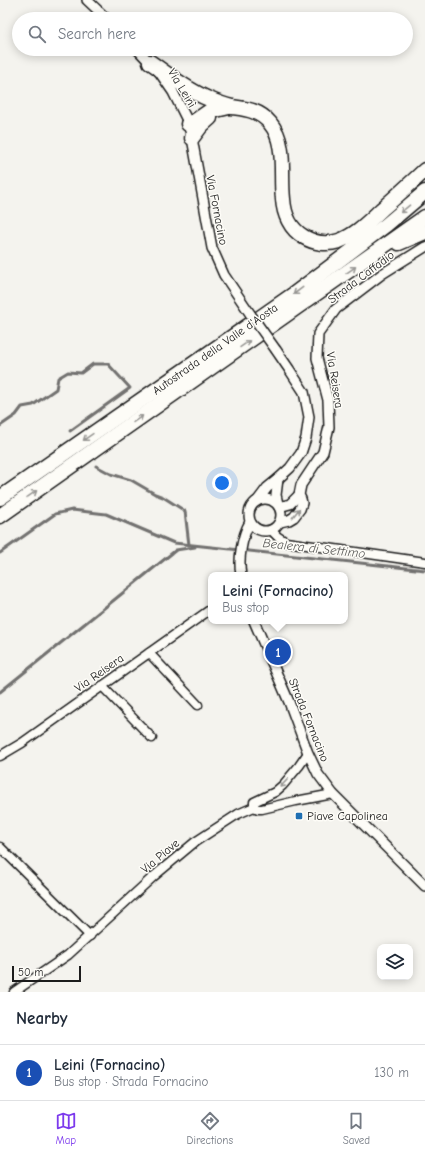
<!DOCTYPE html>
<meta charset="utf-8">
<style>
body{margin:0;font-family:"Comic Neue",sans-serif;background:#f2f2f3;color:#1f2937}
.controls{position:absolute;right:12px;bottom:12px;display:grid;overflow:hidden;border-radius:8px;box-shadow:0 2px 10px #0003}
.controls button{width:36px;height:36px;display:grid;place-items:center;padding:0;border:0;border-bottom:1px solid #e0e1e3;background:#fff;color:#1f2937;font:20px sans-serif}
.scale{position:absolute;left:12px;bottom:10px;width:69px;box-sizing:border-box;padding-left:4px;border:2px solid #1c1c1c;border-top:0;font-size:11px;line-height:14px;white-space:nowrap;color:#1c1c1c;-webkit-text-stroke:3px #fdfcf7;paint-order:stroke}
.you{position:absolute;left:222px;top:483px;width:14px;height:14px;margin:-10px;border:3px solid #fff;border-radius:50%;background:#1a73e8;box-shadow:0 0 0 6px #1a73e833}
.badge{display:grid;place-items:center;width:26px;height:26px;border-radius:50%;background:#7c3aed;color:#fff;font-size:13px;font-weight:700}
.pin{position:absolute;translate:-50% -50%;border:2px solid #fff;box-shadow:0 1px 4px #0006}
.popup{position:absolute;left:208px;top:572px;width:140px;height:52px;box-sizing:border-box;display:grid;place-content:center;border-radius:8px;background:#fff;filter:drop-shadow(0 1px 3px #0005);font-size:13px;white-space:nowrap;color:#747a83}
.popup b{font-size:15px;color:#1f2937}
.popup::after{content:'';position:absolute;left:50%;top:100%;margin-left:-8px;border:8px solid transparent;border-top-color:#fff}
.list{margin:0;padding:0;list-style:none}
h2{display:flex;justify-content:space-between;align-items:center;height:52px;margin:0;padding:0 16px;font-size:17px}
h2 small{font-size:13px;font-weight:400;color:#747a83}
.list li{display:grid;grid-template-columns:26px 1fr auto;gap:12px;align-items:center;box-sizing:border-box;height:56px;padding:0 16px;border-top:1px solid #e0e1e3}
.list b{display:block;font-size:15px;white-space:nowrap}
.list p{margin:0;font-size:13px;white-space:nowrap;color:#747a83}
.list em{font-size:13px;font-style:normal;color:#747a83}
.icon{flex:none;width:22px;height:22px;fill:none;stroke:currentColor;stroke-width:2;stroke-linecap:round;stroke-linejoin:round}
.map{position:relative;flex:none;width:425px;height:992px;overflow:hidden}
.search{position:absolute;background:#fff;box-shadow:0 2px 10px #0003;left:12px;right:12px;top:12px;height:44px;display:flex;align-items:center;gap:10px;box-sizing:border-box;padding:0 14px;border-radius:22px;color:#747a83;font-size:15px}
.sheet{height:108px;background:#fff}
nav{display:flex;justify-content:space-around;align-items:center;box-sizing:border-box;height:56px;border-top:1px solid #e0e1e3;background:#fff;font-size:11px;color:#747a83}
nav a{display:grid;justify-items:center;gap:2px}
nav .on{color:#7c3aed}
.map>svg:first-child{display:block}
</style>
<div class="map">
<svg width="425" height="992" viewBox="0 0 425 992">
<rect width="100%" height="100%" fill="#f4f3ee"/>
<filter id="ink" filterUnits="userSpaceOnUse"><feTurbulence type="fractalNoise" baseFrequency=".025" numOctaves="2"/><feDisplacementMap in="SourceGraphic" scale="8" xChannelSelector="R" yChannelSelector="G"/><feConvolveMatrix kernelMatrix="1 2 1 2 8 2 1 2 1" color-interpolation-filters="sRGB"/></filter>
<g filter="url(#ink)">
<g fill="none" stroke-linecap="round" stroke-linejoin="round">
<g stroke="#72716f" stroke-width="3">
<polyline points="0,426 16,415 22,407 33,405 56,389 58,378 68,372 81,373 93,364 108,364 130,388 70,431"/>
<polyline points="96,466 111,474 131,480 155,494 163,497 185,511 189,545"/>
<polyline points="0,553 55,514 72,510 106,514 174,543 425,570"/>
<polyline points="0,692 176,550 195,547"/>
</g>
<defs>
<g id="minor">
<polyline points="272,531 278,537 286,542 425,562"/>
<polyline points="149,653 198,705"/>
<polyline points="102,686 152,738"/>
<polyline points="308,753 299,766 283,785 275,792 254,802 254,807 258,809 262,809 296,801 333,794"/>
<polyline points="0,756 22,743 211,609"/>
<polyline points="0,847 90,936"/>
<polyline points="14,992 68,955 153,877 195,842 238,814 254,807"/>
</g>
<g id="tertiary">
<polyline points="87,0 107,19"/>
<polyline points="137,49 160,73 173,92 187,120 192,138 212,248 224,275 251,315"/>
<circle cx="265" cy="515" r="16"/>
<polyline points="258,500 267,488 278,479 290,468 301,453 306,438 309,417 304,392 289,369 276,350"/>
<polyline points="278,504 276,495 278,479"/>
<polyline points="279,507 290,504 299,495"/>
<polyline points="280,522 289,520 294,517 300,509 302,503 301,499 299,495 301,485 323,452 329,427 328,400 317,358 318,334 336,309 382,274 425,247"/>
<path d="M241,575C238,559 242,536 250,522"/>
<polyline points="254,621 289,702 308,753 318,774 333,794 425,886"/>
</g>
<g id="motorway">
<path d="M150,62C169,75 187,90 209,99C216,102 224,105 232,107C246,109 259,110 270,123C287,143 280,174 283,199C284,214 290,229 304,237C314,243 327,245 339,241C356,235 369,221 382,209C397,196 411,183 425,170"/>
<polyline points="188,124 195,121 211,110 216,110 229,107"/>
<polyline points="192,138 201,126 210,118"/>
<polyline points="399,243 425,232"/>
<polyline points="0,498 294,294 386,225 425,192"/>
<polyline points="0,516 425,217"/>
</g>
</defs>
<use href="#minor" stroke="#1c1c1c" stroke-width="11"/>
<use href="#tertiary" stroke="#1c1c1c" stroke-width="12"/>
<use href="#motorway" stroke="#1c1c1c" stroke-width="17"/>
<use href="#minor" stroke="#fdfcf7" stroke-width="8"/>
<use href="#tertiary" stroke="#fdfcf7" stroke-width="9"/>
<use href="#motorway" stroke="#fdfcf7" stroke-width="14"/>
<defs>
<polyline id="tertiary-bridge" points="251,315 276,350"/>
</defs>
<use href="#tertiary-bridge" stroke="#1c1c1c" stroke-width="12" stroke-linecap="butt"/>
<use href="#tertiary-bridge" stroke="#fdfcf7" stroke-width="9"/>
</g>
<defs><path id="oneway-shaft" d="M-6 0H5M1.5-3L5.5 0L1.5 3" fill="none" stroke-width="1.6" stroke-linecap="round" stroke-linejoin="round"/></defs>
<g stroke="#989794">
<use href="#oneway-shaft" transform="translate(405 209) rotate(140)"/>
<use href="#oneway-shaft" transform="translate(351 270) rotate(-35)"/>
<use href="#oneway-shaft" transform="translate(298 291) rotate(143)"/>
<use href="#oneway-shaft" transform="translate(245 344) rotate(-35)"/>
<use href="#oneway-shaft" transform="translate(138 419) rotate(-35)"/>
<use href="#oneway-shaft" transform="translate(88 437) rotate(145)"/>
<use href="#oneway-shaft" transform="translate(32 494) rotate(-35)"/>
<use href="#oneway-shaft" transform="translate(296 513) rotate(-52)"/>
<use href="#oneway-shaft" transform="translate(284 783) rotate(134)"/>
</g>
</g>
<rect fill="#1f6fb2" stroke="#fdfcf7" stroke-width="1.5" x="295" y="812" width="8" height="8" rx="2"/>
<g text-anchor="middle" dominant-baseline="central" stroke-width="3" stroke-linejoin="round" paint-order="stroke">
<g font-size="12" fill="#1c1c1c" stroke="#fdfcf7">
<text transform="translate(182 88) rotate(59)">Via Leinì</text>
<text transform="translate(217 210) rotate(79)">Via Fornacino</text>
<text transform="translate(361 277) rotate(-37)">Strada Caffadio</text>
<text transform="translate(215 349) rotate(-35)">Autostrada della Valle d'Aosta</text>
<text transform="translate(335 380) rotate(81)">Via Reisera</text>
<text transform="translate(99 673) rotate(-35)">Via Reisera</text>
<text transform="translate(309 720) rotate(68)">Strada Fornacino</text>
<text transform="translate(160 856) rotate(-40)">Via Piave</text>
</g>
<g font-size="12" fill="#1c1c1c" stroke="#fdfcf7" text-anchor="start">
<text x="307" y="816">Piave Capolinea</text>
</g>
<g font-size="13" font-style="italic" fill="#5c5c5a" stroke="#fdfcf7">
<text transform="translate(314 548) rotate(6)">Bealera di Settimo</text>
</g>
</g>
</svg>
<div class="controls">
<button><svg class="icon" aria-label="layers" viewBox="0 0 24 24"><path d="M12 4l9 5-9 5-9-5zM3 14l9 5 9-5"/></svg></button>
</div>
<div class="scale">50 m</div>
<div class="you"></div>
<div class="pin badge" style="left:278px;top:652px;background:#1a4fb4">1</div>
<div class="popup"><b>Leini (Fornacino)</b>Bus stop</div>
<div class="search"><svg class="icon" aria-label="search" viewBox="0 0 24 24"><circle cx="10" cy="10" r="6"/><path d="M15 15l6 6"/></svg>Search here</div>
</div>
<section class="sheet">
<h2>Nearby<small></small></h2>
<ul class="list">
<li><span class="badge" style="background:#1a4fb4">1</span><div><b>Leini (Fornacino)</b><p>Bus stop · Strada Fornacino</p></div><em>130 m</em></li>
</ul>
</section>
<nav>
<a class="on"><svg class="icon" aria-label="map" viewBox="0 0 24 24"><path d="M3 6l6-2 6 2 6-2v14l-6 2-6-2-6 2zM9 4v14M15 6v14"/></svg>Map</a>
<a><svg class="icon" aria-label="directions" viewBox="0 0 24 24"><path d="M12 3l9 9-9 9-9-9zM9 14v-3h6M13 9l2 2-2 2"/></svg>Directions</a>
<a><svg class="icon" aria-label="saved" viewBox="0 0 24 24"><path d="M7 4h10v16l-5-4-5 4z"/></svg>Saved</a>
</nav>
